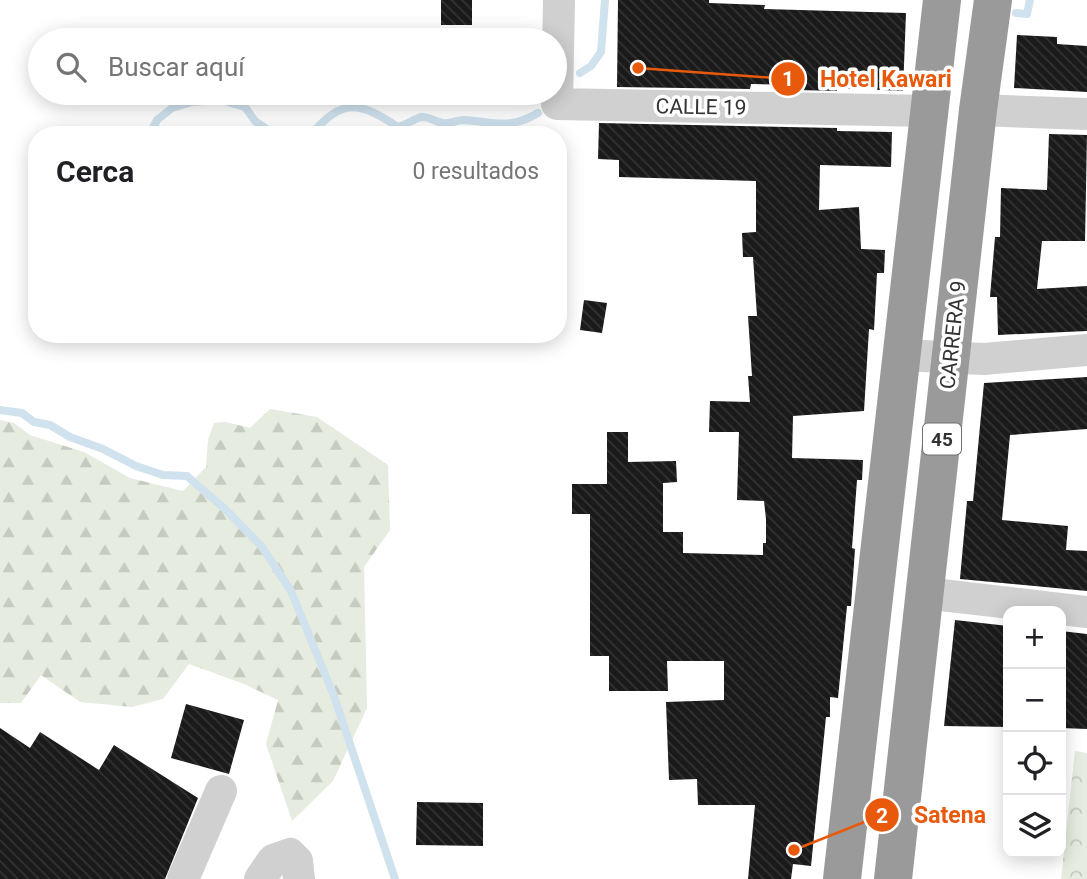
<!DOCTYPE html>
<html lang="es">
<meta charset="utf-8">
<style>
body{margin:0;font-family:Roboto,sans-serif;background:#f6f6f6;color:#202124}
.controls{position:absolute;right:21px;bottom:21px;display:grid;overflow:hidden;border-radius:14px;box-shadow:0 4px 18px #0003}
.controls button{width:63px;height:63px;display:grid;place-items:center;padding:0;border:0;border-bottom:2px solid #e0e0e0;background:#fff;color:#202124;font:35px sans-serif}
.list{margin:0;padding:0;list-style:none}
h2{display:flex;justify-content:space-between;align-items:center;height:91px;margin:0;padding:0 28px;font-size:30px}
h2 small{font-size:23px;font-weight:400;color:#757577}
.icon{flex:none;width:38px;height:38px;fill:none;stroke:currentColor;stroke-width:2;stroke-linecap:round;stroke-linejoin:round}
.map{position:relative;flex:none;width:1087px;height:879px;overflow:hidden}
.search{position:absolute;background:#fff;box-shadow:0 4px 18px #0003;left:28px;top:28px;width:539px;height:77px;display:flex;align-items:center;gap:18px;box-sizing:border-box;padding:0 24px;border-radius:38px;color:#757577;font-size:26px}
.panel{position:absolute;background:#fff;box-shadow:0 4px 18px #0003;left:28px;top:126px;width:539px;height:217px;border-radius:28px}
.map>svg:first-child{display:block}
</style>
<div class="map">
<svg width="1087" height="879" viewBox="0 0 1087 879">
<defs>
<pattern id="forest-firs" width="22" height="20" patternUnits="userSpaceOnUse" patternTransform="scale(1.75)"><rect width="22" height="20" fill="#e6ecdf"/><path d="M5 1l3.5 6h-7zM16 11l3.5 6h-7z" fill="#c6cbc0"/></pattern>
<pattern id="park-crowns" width="20" height="18" patternUnits="userSpaceOnUse" patternTransform="scale(1.75)"><rect width="20" height="18" fill="#e6ecdf"/><path d="M2 6a3 3 0 1 1 6 0M12 15a3 3 0 1 1 6 0" fill="none" stroke="#c6cbc0"/></pattern>
<pattern id="building-back-hatch" width="6" height="6" patternUnits="userSpaceOnUse" patternTransform="scale(1.75)"><rect width="6" height="6" fill="#1a1a1a"/><path d="M-1 5l2 2M0 0l6 6M5-1l2 2" fill="none" stroke="#333"/></pattern>
</defs>
<rect width="100%" height="100%" fill="#fff"/>
<polygon fill="url(#forest-firs)" points="270,409 317,417 388,465 390,530 364,567 367,708 333,781 292,821 266,744 278,700 244,684 189,664 163,699 132,707 80,702 41,675 21,703 0,703 0,420 14,423 30,435 84,452 130,478 183,491 206,467 208,440 214,423 226,422 250,428"/>
<polygon fill="url(#park-crowns)" points="1075,751 1087,753 1087,879 1061,879"/>
<g fill="none" stroke-linecap="round" stroke-linejoin="round">
<g stroke="#cfe2ee" stroke-width="8">
<polyline points="1016,13 1027,14 1030,0"/>
<polyline points="580,73 591,66 601,52 605,0"/>
<polyline points="149,135 157,120 172,108 192,102 221,100 245,107 255,121 275,135"/>
<path d="M311,135C342,97 360,102 398,127C406,125 415,118 422,117C430,117 436,122 443,123C450,124 457,120 464,120C495,122 509,130 538,113"/>
<polyline points="0,410 22,413 34,422 50,425 70,437 103,449 136,466 163,475 187,476 225,509 262,547 291,591 334,696 395,879"/>
</g>
</g>
<g fill="url(#building-back-hatch)">
<rect x="441" y="0" width="31" height="25"/>
<polygon points="618,0 709,0 709,3 765,5 764,9 906,13 903,91 837,88 837,91 796,90 796,85 751,84 750,89 617,87"/>
<polygon points="1017,35 1057,37 1057,44 1087,46 1087,92 1014,88"/>
<polygon points="599,123 837,128 837,131 892,132 891,167 820,165 819,210 859,207 861,249 885,250 884,273 877,273 874,330 869,329 864,411 793,416 792,458 863,460 862,480 857,480 852,548 855,549 851,606 847,606 838,698 830,697 830,717 826,717 811,866 793,864 791,879 748,879 755,805 698,805 697,779 669,780 666,702 724,700 724,661 667,661 668,691 609,691 609,656 590,656 590,514 572,514 572,484 607,484 607,432 628,432 628,462 676,461 677,482 663,483 663,532 683,532 683,553 763,555 763,543 766,543 766,519 764,501 737,500 739,432 709,432 710,401 750,402 748,376 752,376 748,316 757,316 753,257 743,257 742,233 756,232 756,181 619,177 619,160 598,159"/>
<polygon points="1049,134 1087,135 1085,241 1042,241 1037,289 1087,286 1087,331 998,335 997,297 990,297 995,237 1000,237 1001,188 1047,190"/>
<polygon points="584,300 607,303 602,333 580,330"/>
<polygon points="1087,377 1087,429 1010,435 1002,520 1068,526 1066,550 1087,551 1087,591 960,579 967,501 973,501 984,383"/>
<polygon points="955,620 1008,626 1008,727 944,726"/>
<polygon points="1061,631 1087,634 1087,729 1061,728"/>
<polygon points="186,704 244,720 229,774 171,758"/>
<polygon points="0,728 30,748 40,732 99,770 114,745 198,798 165,879 0,879"/>
<polygon points="417,802 483,803 483,846 416,845"/>
</g>
<g fill="none" stroke-linecap="round" stroke-linejoin="round">
<g stroke="#d0d0d0" stroke-width="32">
<polyline points="559,0 557,104 930,111"/>
<polyline points="978,110 1087,114"/>
<polyline points="902,355 984,359 1087,350"/>
<polyline points="924,593 1087,612"/>
<polyline points="183,879 221,791"/>
<polyline points="260,879 273,860 290,854 297,861 299,879"/>
</g>
<g stroke="#9a9a9a" stroke-width="38">
<polyline points="842,879 942,0"/>
<polyline points="893,879 978,110 993,0"/>
</g>
</g>
<g text-anchor="middle" dominant-baseline="central" stroke-width="7" stroke-linejoin="round" paint-order="stroke">
<rect fill="#fff" stroke="#707070" stroke-width="2" x="923" y="423.5" width="38" height="31" rx="5"/>
<g font-size="19" font-weight="bold" fill="#333">
<text x="942" y="439">45</text>
</g>
<g font-size="21" fill="#333" stroke="#fff">
<text transform="translate(701 107) rotate(1)">CALLE 19</text>
<text transform="translate(953 335) rotate(-84)">CARRERA 9</text>
</g>
</g>
<path fill="none" stroke="#e8590c" stroke-width="2.5" d="M638 68L788 79M794 850L882 815"/>
<g fill="#e8590c" stroke="#fff" stroke-width="2.5">
<circle cx="638" cy="68" r="7"/>
<circle cx="794" cy="850" r="7"/>
<circle cx="788" cy="79" r="18"/>
<circle cx="882" cy="815" r="18"/>
</g>
<g font-size="21" text-anchor="middle" font-weight="bold" fill="#fff">
<text x="788" y="86">1</text>
<text x="882" y="823">2</text>
</g>
<g font-size="23" text-anchor="middle" font-weight="bold" fill="#e8590c" stroke="#fff" stroke-width="7" stroke-linejoin="round" paint-order="stroke">
<text x="886" y="87">Hotel Kawari</text>
<text x="950" y="823">Satena</text>
</g>
</svg>
<div class="controls">
<button>+</button>
<button>−</button>
<button><svg class="icon" aria-label="locate" viewBox="0 0 24 24"><circle cx="12" cy="12" r="6"/><path d="M12 2v4M12 18v4M2 12h4M18 12h4"/></svg></button>
<button><svg class="icon" aria-label="layers" viewBox="0 0 24 24"><path d="M12 4l9 5-9 5-9-5zM3 14l9 5 9-5"/></svg></button>
</div>
<div class="search"><svg class="icon" aria-label="search" viewBox="0 0 24 24"><circle cx="10" cy="10" r="6"/><path d="M15 15l6 6"/></svg>Buscar aquí</div>
<section class="panel">
<h2>Cerca<small>0 resultados</small></h2>
<ul class="list">
</ul>
</section>
</div>
